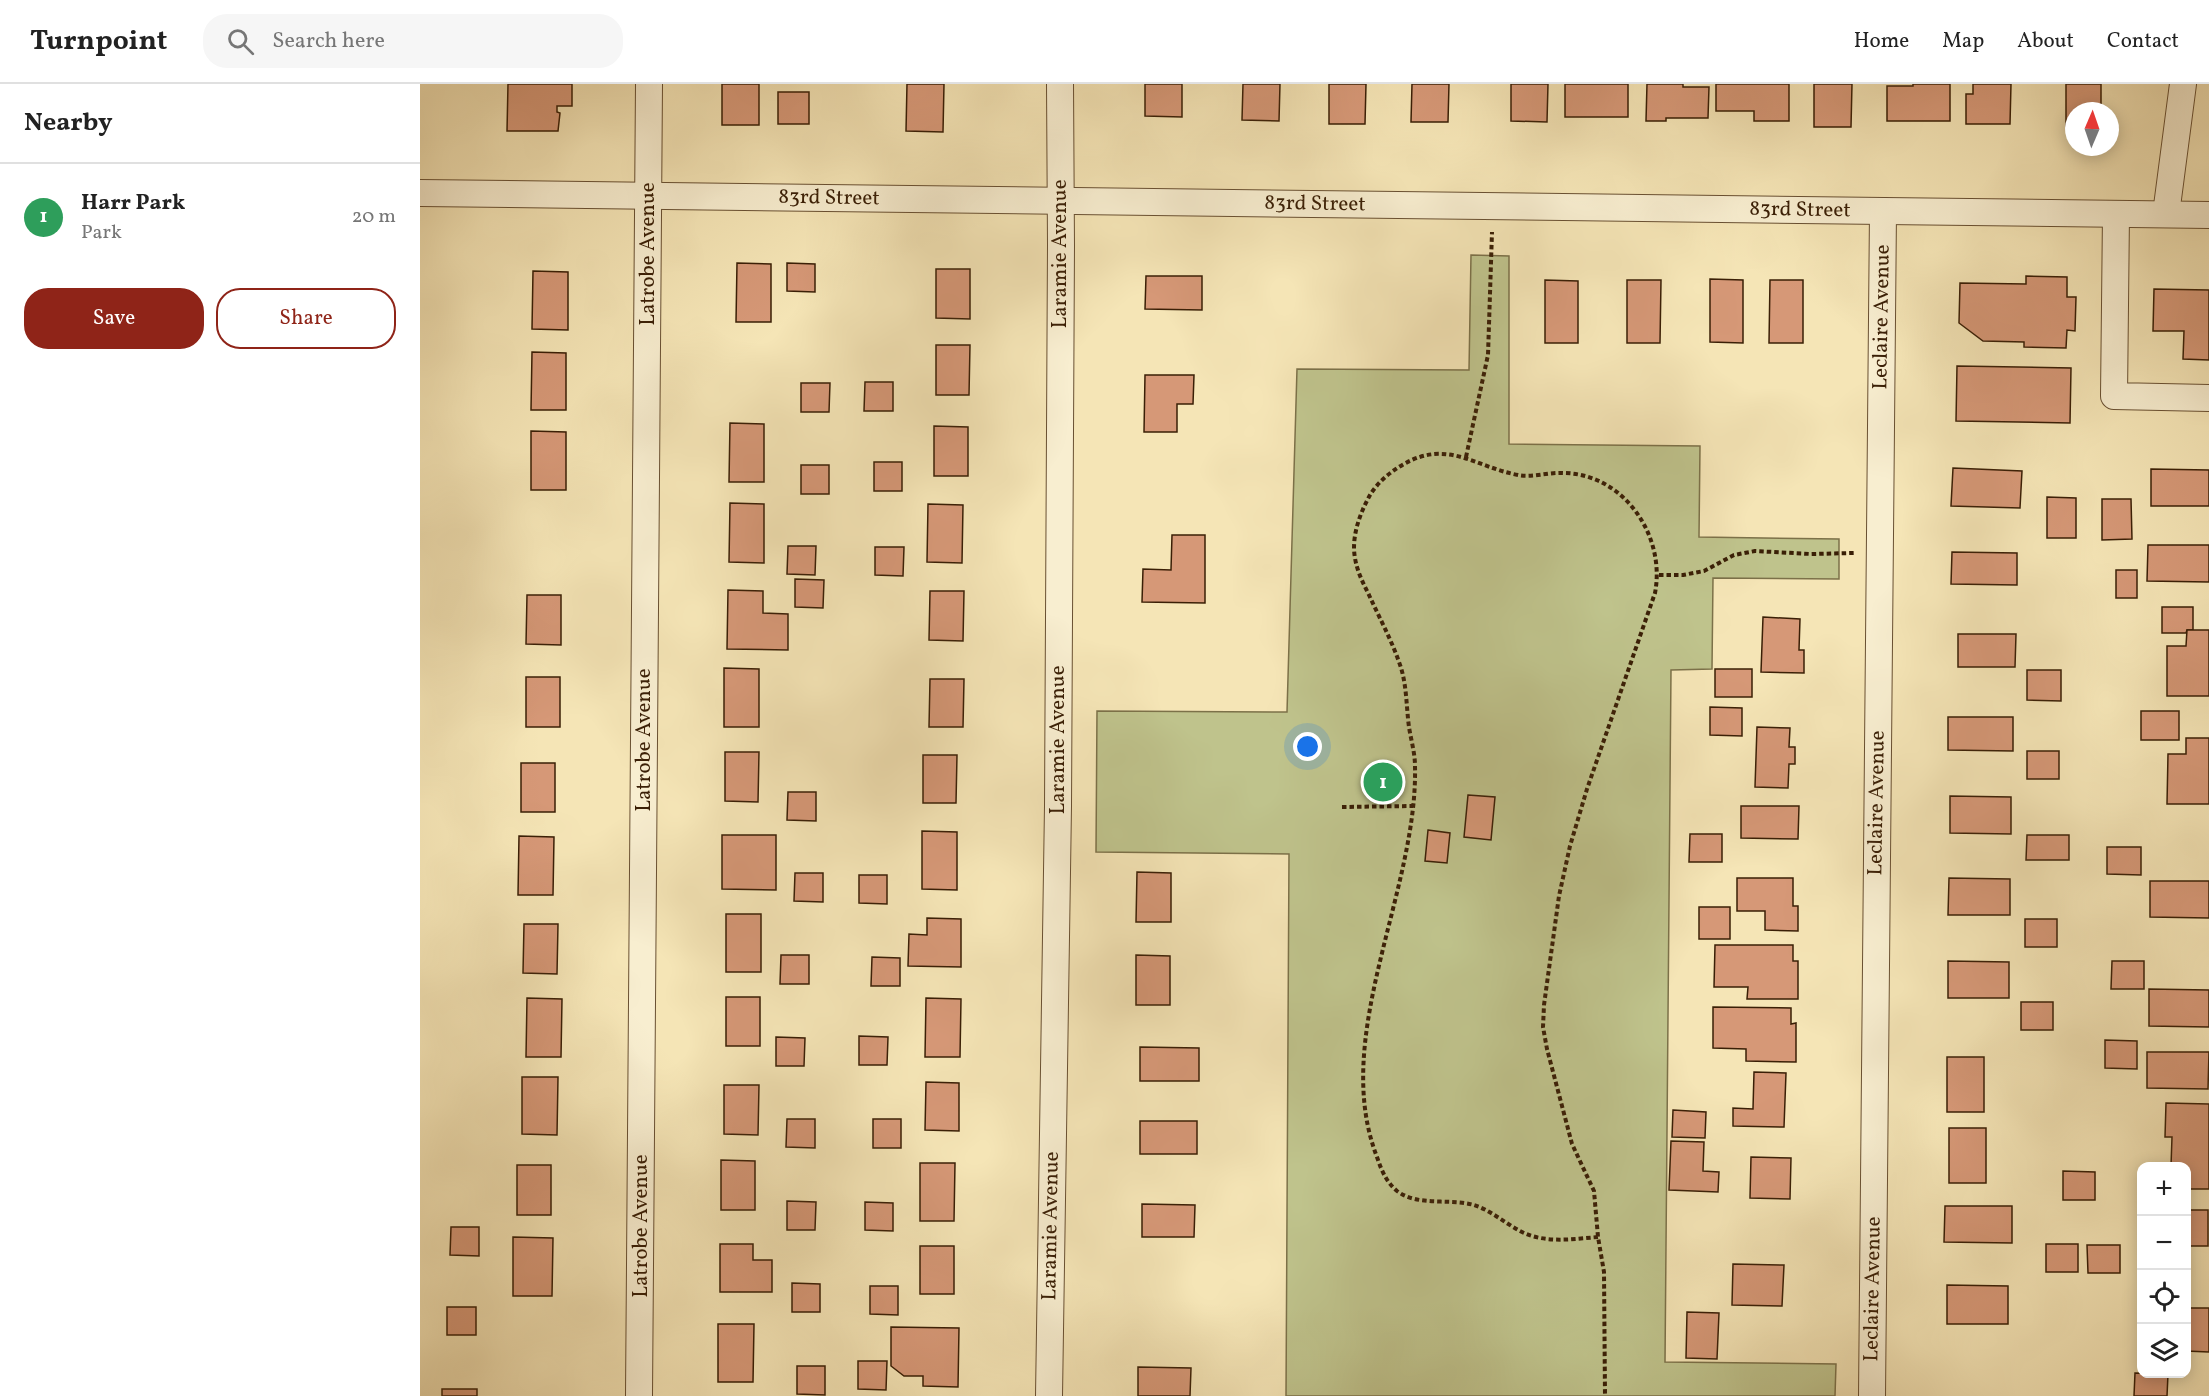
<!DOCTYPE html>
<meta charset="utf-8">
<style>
body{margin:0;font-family:Vollkorn,serif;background:#f6f6f6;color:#222}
.controls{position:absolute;right:18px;bottom:18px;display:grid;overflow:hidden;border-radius:12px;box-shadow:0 3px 15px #0003}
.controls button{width:54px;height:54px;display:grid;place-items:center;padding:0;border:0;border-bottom:2px solid #e0e0e0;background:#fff;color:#222;font:30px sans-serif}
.compass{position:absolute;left:1645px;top:18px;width:54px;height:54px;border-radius:50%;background:#fff;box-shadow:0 3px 15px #0003;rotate:2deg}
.you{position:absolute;left:888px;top:663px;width:21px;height:21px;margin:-15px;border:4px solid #fff;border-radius:50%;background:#1a73e8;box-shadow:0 0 0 9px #1a73e833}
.badge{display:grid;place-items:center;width:39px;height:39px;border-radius:50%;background:#8f2418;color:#fff;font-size:20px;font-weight:700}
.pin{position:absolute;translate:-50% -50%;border:3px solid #fff;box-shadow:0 2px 6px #0006}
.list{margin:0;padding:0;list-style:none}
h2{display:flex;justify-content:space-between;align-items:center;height:78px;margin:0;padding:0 24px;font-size:26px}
h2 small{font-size:20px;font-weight:400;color:#767676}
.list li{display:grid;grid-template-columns:39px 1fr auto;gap:18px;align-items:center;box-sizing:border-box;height:108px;padding:0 24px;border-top:2px solid #e0e0e0}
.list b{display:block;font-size:22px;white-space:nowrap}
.list p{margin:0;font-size:20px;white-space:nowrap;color:#767676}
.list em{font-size:20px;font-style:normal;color:#767676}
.actions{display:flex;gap:12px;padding:18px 24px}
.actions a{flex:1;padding:14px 0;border:2px solid #8f2418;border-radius:24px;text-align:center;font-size:21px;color:#8f2418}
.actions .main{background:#8f2418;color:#fff}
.icon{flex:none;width:33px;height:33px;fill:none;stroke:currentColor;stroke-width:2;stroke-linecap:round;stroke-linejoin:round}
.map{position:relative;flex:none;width:1789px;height:1312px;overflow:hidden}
header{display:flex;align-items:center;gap:36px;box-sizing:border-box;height:84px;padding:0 30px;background:#fff;border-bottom:2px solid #e0e0e0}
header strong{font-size:28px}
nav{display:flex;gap:33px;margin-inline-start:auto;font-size:21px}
.search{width:420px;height:54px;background:#f6f6f6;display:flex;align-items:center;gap:15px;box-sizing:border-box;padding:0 21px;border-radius:24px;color:#767676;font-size:22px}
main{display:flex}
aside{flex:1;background:#fff}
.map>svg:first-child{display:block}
</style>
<header>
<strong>Turnpoint</strong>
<div class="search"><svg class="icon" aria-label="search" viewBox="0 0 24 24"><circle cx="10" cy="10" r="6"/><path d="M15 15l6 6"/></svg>Search here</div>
<nav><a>Home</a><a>Map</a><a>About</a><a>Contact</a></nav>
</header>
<main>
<aside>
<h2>Nearby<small></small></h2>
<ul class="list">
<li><span class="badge" style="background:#2e9e5b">1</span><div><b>Harr Park</b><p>Park</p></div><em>20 m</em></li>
</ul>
<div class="actions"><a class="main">Save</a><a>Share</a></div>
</aside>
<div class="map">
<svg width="1789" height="1312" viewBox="0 0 1789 1312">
<rect width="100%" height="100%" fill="#f5e5b6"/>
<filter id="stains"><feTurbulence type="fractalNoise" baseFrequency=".00333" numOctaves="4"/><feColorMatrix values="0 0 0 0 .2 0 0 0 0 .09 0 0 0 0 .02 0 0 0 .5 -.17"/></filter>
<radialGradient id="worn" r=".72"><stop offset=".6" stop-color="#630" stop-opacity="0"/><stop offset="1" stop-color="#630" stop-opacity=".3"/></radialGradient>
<polygon fill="#bfc38c" stroke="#7c7149" stroke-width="1.5" points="1051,171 1089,172 1089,360 1280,362 1279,453 1419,455 1419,495 1293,494 1292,585 1251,586 1245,1278 1416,1280 1415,1312 866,1312 869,770 676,768 677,627 867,628 877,285 1049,286"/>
<g fill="#d69877" stroke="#3a1f06" stroke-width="1.5">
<polygon points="88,0 152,0 152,22 137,22 137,28 140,29 138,47 87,47"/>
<rect x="302" y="0" width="37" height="41"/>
<polygon points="487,0 524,0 523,48 486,47"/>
<polygon points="725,0 762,0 762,33 725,32"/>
<polygon points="823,0 860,0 859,37 822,36"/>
<polygon points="909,0 946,0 945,40 909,40"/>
<polygon points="992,0 1029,0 1028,38 991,38"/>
<polygon points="1091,0 1128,0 1127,38 1091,37"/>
<rect x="1145" y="0" width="63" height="33"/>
<polygon points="1227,0 1263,0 1263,3 1289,3 1288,34 1246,34 1246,37 1226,37"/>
<polygon points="1296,0 1369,0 1369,37 1334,37 1334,27 1296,27"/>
<polygon points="1394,0 1432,0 1431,43 1394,43"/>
<polygon points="1493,0 1530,0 1530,37 1467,37 1467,2 1493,2"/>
<polygon points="1553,0 1591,0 1590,40 1546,40 1546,10 1553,10"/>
<polygon points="1646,0 1681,0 1681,27 1654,27 1654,44 1646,44"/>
<rect x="358" y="8" width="31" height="32"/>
<polygon points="317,179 351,180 351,238 316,238"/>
<polygon points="367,179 395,180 395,208 367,207"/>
<polygon points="516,185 550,185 550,235 516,234"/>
<polygon points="113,187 148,188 148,246 112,245"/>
<polygon points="726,192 782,192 782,226 725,225"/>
<polygon points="1606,192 1647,193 1647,213 1656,213 1655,247 1647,246 1646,264 1604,263 1604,258 1563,257 1539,239 1540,199 1606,200"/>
<polygon points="1290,195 1323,196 1323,259 1290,258"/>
<polygon points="1125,196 1158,197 1158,259 1125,259"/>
<polygon points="1207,196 1241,196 1240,259 1207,259"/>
<polygon points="1350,196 1383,196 1383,259 1349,259"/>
<polygon points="1734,205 1789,206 1789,276 1763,275 1764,247 1733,247"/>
<polygon points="516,261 550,261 549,311 516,311"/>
<polygon points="112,268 146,269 146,326 111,326"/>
<polygon points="1537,282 1651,284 1650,339 1536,337"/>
<polygon points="725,291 774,291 773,320 757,320 757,348 724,348"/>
<polygon points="445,298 473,298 473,327 444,327"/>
<polygon points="381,299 410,299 409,328 381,328"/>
<polygon points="310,339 344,340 344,398 309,398"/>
<polygon points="514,342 548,343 548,392 514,392"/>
<polygon points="111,347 146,348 146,406 111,406"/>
<rect x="454" y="378" width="28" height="29"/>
<rect x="381" y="381" width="28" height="29"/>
<polygon points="1533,384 1602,387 1600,424 1531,422"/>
<polygon points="1731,385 1789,386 1789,422 1731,422"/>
<polygon points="1627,413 1656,414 1656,454 1627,454"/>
<polygon points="1682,415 1711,415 1712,455 1682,456"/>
<polygon points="310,419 344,420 344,479 309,478"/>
<polygon points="508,420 543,421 542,479 507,478"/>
<polygon points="752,451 785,451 785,519 722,518 723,485 751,486"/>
<polygon points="1728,461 1789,461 1789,498 1727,497"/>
<polygon points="368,462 396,462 395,491 367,490"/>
<polygon points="455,463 484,463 483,492 455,491"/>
<polygon points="1532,468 1597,469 1597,501 1531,500"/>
<rect x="1696" y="486" width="21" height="28"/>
<polygon points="375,495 404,496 403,524 375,523"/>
<polygon points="308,506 343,507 343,529 368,530 368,566 307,565"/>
<polygon points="510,507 544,507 543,557 509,556"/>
<polygon points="107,511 141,511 141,561 106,560"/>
<polygon points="1742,523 1773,523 1773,546 1767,546 1766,549 1742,549"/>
<polygon points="1343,533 1380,535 1379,566 1384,566 1384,589 1341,588"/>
<polygon points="1767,546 1789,546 1789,612 1747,612 1747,562 1766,562"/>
<polygon points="1538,550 1596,550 1595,583 1538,583"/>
<polygon points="304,584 339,585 339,643 304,643"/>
<rect x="1295" y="585" width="37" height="28"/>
<polygon points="1607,586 1641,586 1641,617 1607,616"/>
<rect x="106" y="593" width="34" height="50"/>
<polygon points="510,595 544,595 543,643 509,643"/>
<polygon points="1290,623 1322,624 1322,652 1290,651"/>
<rect x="1721" y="627" width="38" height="29"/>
<polygon points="1528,633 1593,633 1593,667 1528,666"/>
<polygon points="1337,643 1370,644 1369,663 1375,663 1375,680 1369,680 1368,704 1335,703"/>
<polygon points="1766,654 1789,654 1789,720 1747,720 1748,670 1766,670"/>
<rect x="1607" y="667" width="32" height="28"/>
<polygon points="305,668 339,668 338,718 305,717"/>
<polygon points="503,671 537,671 536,719 503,719"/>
<rect x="101" y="679" width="34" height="49"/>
<polygon points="368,708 396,708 396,737 367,736"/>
<polygon points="1048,711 1075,713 1071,756 1044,753"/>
<polygon points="1530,712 1591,713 1591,750 1530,749"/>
<polygon points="1321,722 1379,722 1378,755 1321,754"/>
<polygon points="1008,746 1030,749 1027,779 1005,777"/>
<polygon points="502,747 537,748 537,806 502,805"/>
<polygon points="1270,750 1302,750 1302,778 1269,778"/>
<polygon points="302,751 356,751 356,806 302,805"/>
<polygon points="1607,751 1649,751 1649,776 1606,776"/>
<polygon points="99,752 134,753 133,811 98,811"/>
<polygon points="1687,763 1721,763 1721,791 1687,790"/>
<polygon points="717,788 751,789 751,838 716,838"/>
<polygon points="375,789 403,789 403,818 374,817"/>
<polygon points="439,791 467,791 467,820 439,819"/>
<polygon points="1317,794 1373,794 1373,822 1378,822 1378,847 1345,846 1345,827 1317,827"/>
<polygon points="1529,794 1590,795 1590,831 1528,831"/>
<polygon points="1730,797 1789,797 1789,834 1730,833"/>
<rect x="1279" y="823" width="31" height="32"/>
<rect x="306" y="830" width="35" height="58"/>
<polygon points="507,834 541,835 541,883 488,882 489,850 507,851"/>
<rect x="1605" y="835" width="32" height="28"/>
<polygon points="104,840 138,840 137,890 103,889"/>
<polygon points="1295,861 1373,861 1373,877 1378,877 1378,915 1327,915 1328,903 1294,903"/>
<polygon points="361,871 389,871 389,900 360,900"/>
<polygon points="716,871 750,872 750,921 716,921"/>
<polygon points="452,873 480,874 480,902 451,902"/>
<polygon points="1528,877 1589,878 1589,914 1528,914"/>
<polygon points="1692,877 1724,877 1724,905 1691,905"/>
<polygon points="1729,905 1789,906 1789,943 1729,942"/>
<rect x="306" y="913" width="34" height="49"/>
<polygon points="107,914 142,915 141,973 106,973"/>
<polygon points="506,914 541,915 540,973 505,973"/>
<rect x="1601" y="918" width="32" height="28"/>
<polygon points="1293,923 1371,924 1371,940 1376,939 1376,978 1326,977 1326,965 1293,964"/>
<polygon points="439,952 468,953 467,981 439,981"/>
<polygon points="356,953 385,954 384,982 356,982"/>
<polygon points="1685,956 1717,957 1717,985 1685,984"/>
<polygon points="720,963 779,964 779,997 720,997"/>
<polygon points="1727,968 1789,968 1788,1005 1727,1004"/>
<rect x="1527" y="973" width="37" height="55"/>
<polygon points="1334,988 1366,989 1364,1043 1313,1042 1313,1024 1333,1025"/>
<polygon points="102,993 138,993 137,1051 102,1050"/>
<polygon points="506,998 539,999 539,1047 505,1046"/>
<polygon points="304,1001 339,1001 338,1051 304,1050"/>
<polygon points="1746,1019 1789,1020 1789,1105 1766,1105 1766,1082 1751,1082 1752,1053 1745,1053"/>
<polygon points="1253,1026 1286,1028 1285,1054 1252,1053"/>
<polygon points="367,1035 395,1035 395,1064 366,1063"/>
<rect x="453" y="1035" width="28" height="29"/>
<rect x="720" y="1037" width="57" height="33"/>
<rect x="1529" y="1044" width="37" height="55"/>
<polygon points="1251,1057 1284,1058 1283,1087 1299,1088 1298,1108 1249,1106"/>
<polygon points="1331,1073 1371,1074 1370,1115 1330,1114"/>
<polygon points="301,1076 335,1077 335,1126 301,1126"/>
<polygon points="500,1079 535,1079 534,1137 500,1137"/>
<rect x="97" y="1081" width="34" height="50"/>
<polygon points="1643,1087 1675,1088 1675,1116 1643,1116"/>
<polygon points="367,1117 396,1118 395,1146 367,1146"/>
<polygon points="445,1118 473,1119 473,1147 445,1146"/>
<polygon points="722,1120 775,1121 774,1153 722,1153"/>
<polygon points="1525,1122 1592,1122 1592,1159 1524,1158"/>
<rect x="1766" y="1126" width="22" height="36"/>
<polygon points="31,1143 59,1143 59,1172 30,1171"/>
<polygon points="93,1153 133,1154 132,1212 93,1212"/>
<polygon points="300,1160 333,1160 333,1176 352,1176 352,1208 300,1208"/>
<rect x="1626" y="1160" width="32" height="28"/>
<polygon points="1667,1161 1700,1161 1700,1189 1668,1189"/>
<rect x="500" y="1162" width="34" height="48"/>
<polygon points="1313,1180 1364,1181 1362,1222 1312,1221"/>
<polygon points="372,1199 400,1200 400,1228 372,1228"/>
<polygon points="1527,1201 1588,1202 1588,1240 1527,1240"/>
<polygon points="450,1202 478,1202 478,1231 450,1230"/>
<rect x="27" y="1223" width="29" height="28"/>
<polygon points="1766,1224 1789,1224 1789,1268 1766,1267"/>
<polygon points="1267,1228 1299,1229 1297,1275 1266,1274"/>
<polygon points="298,1240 334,1240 333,1298 298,1298"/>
<polygon points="471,1243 539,1244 538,1303 503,1302 503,1292 484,1292 471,1282"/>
<polygon points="438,1277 467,1277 466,1306 438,1305"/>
<polygon points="377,1282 405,1282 405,1311 377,1310"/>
<polygon points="718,1283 771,1284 770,1312 718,1312"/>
<polygon points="1715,1289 1748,1290 1747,1312 1714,1312"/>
<rect x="22" y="1305" width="35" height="7"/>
</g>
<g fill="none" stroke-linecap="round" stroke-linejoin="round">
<defs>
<g id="minor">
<polyline points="0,109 1789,131"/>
<polyline points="1696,130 1694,312 1789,314"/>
<polyline points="1746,130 1763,0"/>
<polyline points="219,1312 229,0"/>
<polyline points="629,1312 638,722 641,161 640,0"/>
<polyline points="1452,1312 1463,127"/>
</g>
</defs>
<use href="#minor" stroke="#695032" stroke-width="28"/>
<g stroke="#3a1f06" stroke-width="4" stroke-dasharray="4.5 3" stroke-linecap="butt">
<polyline points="1046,373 1068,271 1072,148"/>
<polyline points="1239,491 1263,491 1284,487 1314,471 1335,467 1391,470 1434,469"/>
<polyline points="922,723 993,722"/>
<path d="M1178,1153C1153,1155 1124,1160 1100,1147C1085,1139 1070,1126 1054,1121C1030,1114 998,1123 977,1107C966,1098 961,1085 957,1073C910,952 998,808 995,682C995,669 991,656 989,643C986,621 987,599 979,578C971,555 959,533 949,511C943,499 937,487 935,474C931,453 940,429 950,411C958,398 970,388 984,380C1028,355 1055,383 1098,391C1112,394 1128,388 1144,389C1204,390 1246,452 1235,509L1167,705L1150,762L1139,812L1124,921L1123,943L1127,965L1152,1060L1174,1107L1178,1153L1184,1188L1185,1312"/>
</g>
<use href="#minor" stroke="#f8eed0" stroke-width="26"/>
</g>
<g text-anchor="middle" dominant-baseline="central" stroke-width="4.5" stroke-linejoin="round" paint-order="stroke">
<g font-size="21" fill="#3a1f06" stroke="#f8eed0">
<text transform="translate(409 114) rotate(1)">83rd Street</text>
<text transform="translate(895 120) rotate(1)">83rd Street</text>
<text transform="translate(1380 126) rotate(1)">83rd Street</text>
<text transform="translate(228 170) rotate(-90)">Latrobe Avenue</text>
<text transform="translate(640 170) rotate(-90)">Laramie Avenue</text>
<text transform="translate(1462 233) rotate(-89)">Leclaire Avenue</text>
<text transform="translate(224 656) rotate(-90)">Latrobe Avenue</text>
<text transform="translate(638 656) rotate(-90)">Laramie Avenue</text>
<text transform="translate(1457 719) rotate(-89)">Leclaire Avenue</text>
<text transform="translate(221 1142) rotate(-90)">Latrobe Avenue</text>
<text transform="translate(631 1142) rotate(-89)">Laramie Avenue</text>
<text transform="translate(1453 1205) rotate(-89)">Leclaire Avenue</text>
</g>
</g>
<rect width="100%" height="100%" filter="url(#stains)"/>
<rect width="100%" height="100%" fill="url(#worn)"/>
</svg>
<div class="controls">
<button>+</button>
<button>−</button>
<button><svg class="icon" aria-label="locate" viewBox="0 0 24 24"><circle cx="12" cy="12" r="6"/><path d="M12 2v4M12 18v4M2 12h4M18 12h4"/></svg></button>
<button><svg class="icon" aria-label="layers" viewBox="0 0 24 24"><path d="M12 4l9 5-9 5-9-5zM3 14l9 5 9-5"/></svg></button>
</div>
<svg class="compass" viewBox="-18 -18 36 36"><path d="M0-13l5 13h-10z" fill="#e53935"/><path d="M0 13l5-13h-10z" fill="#767676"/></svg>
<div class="you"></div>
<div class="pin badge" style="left:963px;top:698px;background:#2e9e5b">1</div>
</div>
</main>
